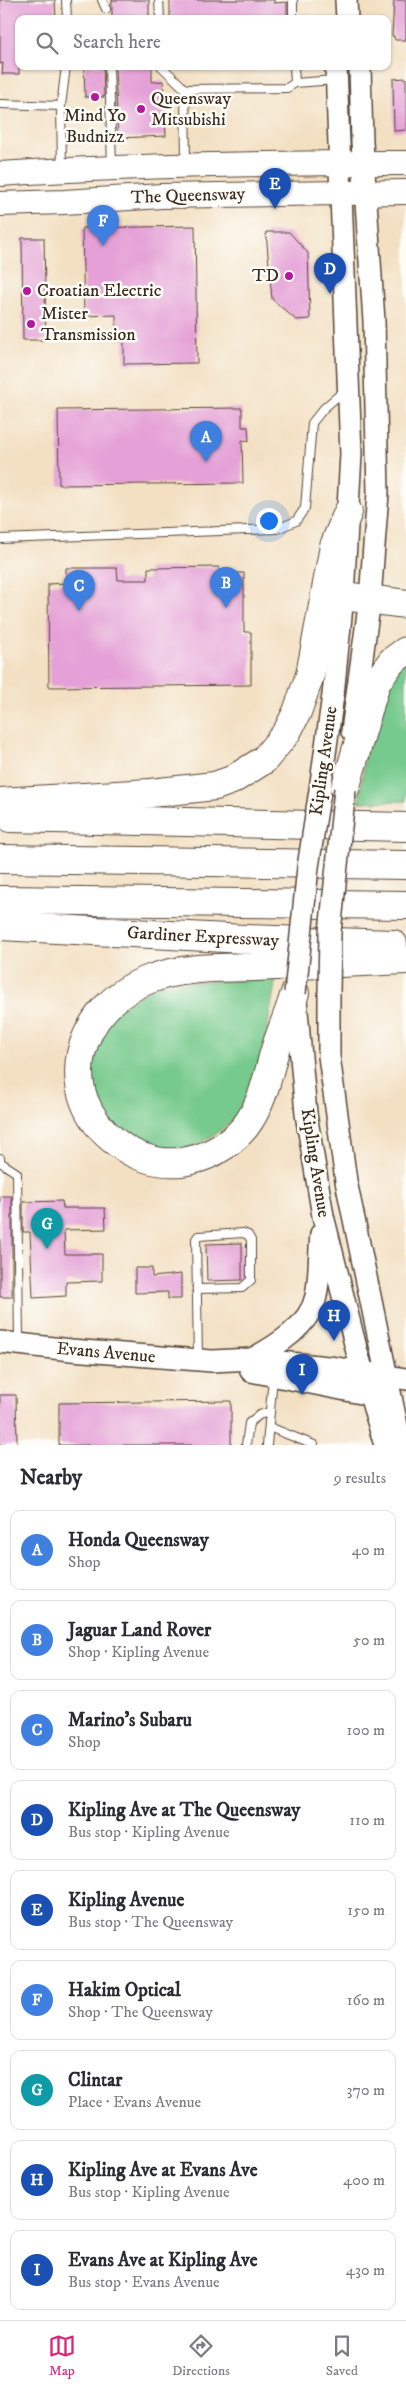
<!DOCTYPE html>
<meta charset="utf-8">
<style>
body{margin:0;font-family:"IM FELL DW Pica",serif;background:#f2f2f3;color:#2b2b33}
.you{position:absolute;left:268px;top:520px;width:18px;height:18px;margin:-12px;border:4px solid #fff;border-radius:50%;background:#1a73e8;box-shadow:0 0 0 8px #1a73e833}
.badge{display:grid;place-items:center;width:32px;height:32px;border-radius:50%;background:#db2777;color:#fff;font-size:16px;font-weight:700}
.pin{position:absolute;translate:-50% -41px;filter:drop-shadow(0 1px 2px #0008)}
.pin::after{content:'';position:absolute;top:26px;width:18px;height:15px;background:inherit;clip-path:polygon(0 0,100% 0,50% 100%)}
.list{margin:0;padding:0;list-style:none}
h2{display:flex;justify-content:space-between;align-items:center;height:65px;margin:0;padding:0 20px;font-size:21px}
h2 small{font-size:16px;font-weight:400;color:#7c7c81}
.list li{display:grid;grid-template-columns:32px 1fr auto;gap:15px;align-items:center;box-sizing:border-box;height:80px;margin:0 10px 10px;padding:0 10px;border:1px solid #e1e1e2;border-radius:10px}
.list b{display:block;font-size:19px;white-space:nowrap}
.list p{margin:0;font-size:16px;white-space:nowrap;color:#7c7c81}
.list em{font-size:16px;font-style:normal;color:#7c7c81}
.icon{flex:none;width:28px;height:28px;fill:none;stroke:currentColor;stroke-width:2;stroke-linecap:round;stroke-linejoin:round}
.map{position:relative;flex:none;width:406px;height:1445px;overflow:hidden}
.search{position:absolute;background:#fff;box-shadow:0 1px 4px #0004;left:15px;right:15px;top:15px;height:55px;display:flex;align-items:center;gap:12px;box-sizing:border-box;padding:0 18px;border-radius:10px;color:#7c7c81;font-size:19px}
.sheet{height:875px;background:#fff}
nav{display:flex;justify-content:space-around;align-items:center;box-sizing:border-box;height:70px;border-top:1px solid #e1e1e2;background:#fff;font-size:14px;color:#7c7c81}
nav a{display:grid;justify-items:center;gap:2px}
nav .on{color:#db2777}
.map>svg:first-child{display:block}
</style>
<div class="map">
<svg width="406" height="1445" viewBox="0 0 406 1445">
<rect width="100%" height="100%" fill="#fdfcf7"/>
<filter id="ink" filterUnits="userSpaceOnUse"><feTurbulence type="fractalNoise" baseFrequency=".02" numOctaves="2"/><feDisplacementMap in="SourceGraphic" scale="10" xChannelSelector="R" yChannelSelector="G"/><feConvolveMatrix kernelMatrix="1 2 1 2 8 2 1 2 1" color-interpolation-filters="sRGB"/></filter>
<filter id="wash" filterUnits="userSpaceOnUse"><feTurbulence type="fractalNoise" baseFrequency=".0096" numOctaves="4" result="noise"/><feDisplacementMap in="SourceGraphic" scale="20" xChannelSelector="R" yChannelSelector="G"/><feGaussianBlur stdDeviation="1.12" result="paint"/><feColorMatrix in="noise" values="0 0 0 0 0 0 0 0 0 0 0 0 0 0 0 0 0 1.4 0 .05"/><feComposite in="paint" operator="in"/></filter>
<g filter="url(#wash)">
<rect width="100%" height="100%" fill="#f3e0c3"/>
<g fill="#77ca8d" stroke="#597a56">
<polygon points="406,660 406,801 359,802 366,750 388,678"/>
<polygon points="276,978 264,1047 255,1079 234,1119 211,1138 187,1149 155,1149 129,1140 92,1101 89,1047 106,1016 159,984"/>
</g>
<g id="blocks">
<g fill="#e5a1d7">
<polygon points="0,0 55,0 56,19 19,19 19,74 2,74 3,63 0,64"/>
<rect x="112" y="0" width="37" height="19"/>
<polygon points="170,0 274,0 274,3 287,2 287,19 170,19"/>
<polygon points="394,0 406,0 406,40 395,40 394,36 392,36"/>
<polygon points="84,66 103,66 104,97 85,97"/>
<polygon points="115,66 152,66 152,82 163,81 166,136 118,138"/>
<polygon points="406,78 406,130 394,131 393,79"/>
<polygon points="195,226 197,363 124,364 124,340 116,340 116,315 84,316 82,228"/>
<polygon points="266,232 289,232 308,253 310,319 296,320 272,299"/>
<polygon points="22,238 44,238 46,340 23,340"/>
<polygon points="242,408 242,427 248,427 249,441 242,440 243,483 59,485 58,410"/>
<polygon points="219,567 219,573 244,573 244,632 251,632 251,685 49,687 48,584 66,583 66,568 117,568 118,580 148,580 148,568"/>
<polygon points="0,1196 11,1196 12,1203 12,1297 0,1297"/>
<polygon points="62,1201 63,1208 105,1208 106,1229 64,1230 65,1254 102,1254 102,1281 66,1282 66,1296 33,1298 30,1232 23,1232 23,1202"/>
<polygon points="242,1243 242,1280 207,1281 206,1244"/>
<polygon points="135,1268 152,1268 152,1277 181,1274 181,1299 168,1299 168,1292 135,1293"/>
<polygon points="0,1395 16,1395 17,1445 0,1445"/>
<polygon points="231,1401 231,1445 59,1445 59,1403"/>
</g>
</g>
</g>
<g filter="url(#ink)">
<use href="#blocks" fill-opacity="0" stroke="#574537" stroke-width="1"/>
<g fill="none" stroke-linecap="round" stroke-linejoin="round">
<defs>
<g id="lane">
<polyline points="66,0 67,19"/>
<polyline points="102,0 106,9"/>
<polyline points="159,0 160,19"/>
<polyline points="293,0 293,19"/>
<polyline points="109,66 112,167"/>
<polyline points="161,66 185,89 287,88 295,83 335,80"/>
<polyline points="294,66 295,83"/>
<polyline points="185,89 186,163"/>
<polyline points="0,104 61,106 62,167"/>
<polyline points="61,106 66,66"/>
<polyline points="0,539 277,529 296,521 305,508 312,423 324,408 345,390"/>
<polyline points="0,1158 0,1162 17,1173 19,1342"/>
<polyline points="197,1289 242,1288 251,1280 251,1240 248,1235 243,1233 198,1236 196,1239 198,1358"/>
<polyline points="269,1427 314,1445"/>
<polyline points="246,1445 249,1423 259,1415 270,1412"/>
<polyline points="267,1445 273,1377"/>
</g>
<g id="secondary">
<polyline points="346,0 347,19"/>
<polyline points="352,731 370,599 378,493 374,321 362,142 360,66"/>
<polyline points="320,790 333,695 343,596 351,454 336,66"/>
<polyline points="329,992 329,1056 346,1181 401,1445"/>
<polyline points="296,1000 306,1114 323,1216 357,1352 385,1445"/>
<polyline points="0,1342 71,1350 212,1361 252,1359 337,1368 406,1379"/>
<path d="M252,1359C276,1346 310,1326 316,1296C320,1276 319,1254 321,1234"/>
<polyline points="251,1371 381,1397"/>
</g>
<g id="primary">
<path d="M0,174C135,165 271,163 406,163"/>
<polyline points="0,204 64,202 162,196 406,192"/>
</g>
<g id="highway">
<polyline points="343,596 406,604"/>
<polyline points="345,789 376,683 392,661 406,651"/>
<polyline points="0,802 150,793 215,786 232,780 264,760 287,732 297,712 310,675 334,546 348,512"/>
<polyline points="10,818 406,827"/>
<polyline points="0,859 406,865"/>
<polyline points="0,900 406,905"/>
<polyline points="0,926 245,939 393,944"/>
<path d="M295,993C289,1013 280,1033 274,1053C267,1079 262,1105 245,1127C229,1146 206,1159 181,1162C158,1164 135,1157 117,1143C51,1093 77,1006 150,979C182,967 220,968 255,967C305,965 356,962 406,960"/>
</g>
</defs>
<use href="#lane" stroke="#574537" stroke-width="10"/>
<use href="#secondary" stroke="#574537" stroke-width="24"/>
<use href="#primary" stroke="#574537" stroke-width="26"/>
<use href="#highway" stroke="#574537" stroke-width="30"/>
<use href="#lane" stroke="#fff" stroke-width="8"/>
<use href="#secondary" stroke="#fff" stroke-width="21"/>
<use href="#primary" stroke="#fff" stroke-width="24"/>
<use href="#highway" stroke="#fff" stroke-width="28"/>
<defs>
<g id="secondary-bridge">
<polyline points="329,992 330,932 345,789"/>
<polyline points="295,993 308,867 320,790"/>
</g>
</defs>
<use href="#secondary-bridge" stroke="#574537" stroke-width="24" stroke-linecap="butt"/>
<use href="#secondary-bridge" stroke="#fff" stroke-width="21"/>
</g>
</g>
<g fill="#b5179e" stroke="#fdfcf7" stroke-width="2">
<circle cx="95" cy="97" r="5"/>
<circle cx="141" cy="109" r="5"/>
<circle cx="289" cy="276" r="5"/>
<circle cx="27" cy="291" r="5"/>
<circle cx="31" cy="324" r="5"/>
</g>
<g text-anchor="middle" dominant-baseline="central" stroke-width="5" stroke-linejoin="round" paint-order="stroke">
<g font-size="18" fill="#3b2a1e" stroke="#fdfcf7" text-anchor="start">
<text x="151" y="99">Queensway<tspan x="151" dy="21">Mitsubishi</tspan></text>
<text x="95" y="116" text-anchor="middle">Mind Yo<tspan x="95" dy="21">Budnizz</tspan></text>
<text x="279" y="276" text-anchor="end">TD</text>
<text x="37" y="291">Croatian Electric</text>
<text x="41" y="314">Mister<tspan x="41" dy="21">Transmission</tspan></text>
</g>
<g font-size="18" fill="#3b2a1e" stroke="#fdfcf7">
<text transform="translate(188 196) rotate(-2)">The Queensway</text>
<text transform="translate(324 761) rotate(-82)">Kipling Avenue</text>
<text transform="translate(203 937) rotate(3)">Gardiner Expressway</text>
<text transform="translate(315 1163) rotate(81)">Kipling Avenue</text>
<text transform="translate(106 1353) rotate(5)">Evans Avenue</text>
</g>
</g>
</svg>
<div class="you"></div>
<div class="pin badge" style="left:206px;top:462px;background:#3f7fe0">A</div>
<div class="pin badge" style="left:226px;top:608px;background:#3f7fe0">B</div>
<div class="pin badge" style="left:79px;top:611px;background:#3f7fe0">C</div>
<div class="pin badge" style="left:330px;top:294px;background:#1a4fb4">D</div>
<div class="pin badge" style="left:275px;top:209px;background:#1a4fb4">E</div>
<div class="pin badge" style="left:103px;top:246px;background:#3f7fe0">F</div>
<div class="pin badge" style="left:47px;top:1249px;background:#0f9aa8">G</div>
<div class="pin badge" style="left:334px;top:1341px;background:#1a4fb4">H</div>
<div class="pin badge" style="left:302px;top:1395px;background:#1a4fb4">I</div>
<div class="search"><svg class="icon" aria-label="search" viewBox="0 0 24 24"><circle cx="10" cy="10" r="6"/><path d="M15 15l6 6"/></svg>Search here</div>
</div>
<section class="sheet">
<h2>Nearby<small>9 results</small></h2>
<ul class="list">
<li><span class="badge" style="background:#3f7fe0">A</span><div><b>Honda Queensway</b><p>Shop</p></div><em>40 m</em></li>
<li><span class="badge" style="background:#3f7fe0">B</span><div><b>Jaguar Land Rover</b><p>Shop · Kipling Avenue</p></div><em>50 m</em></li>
<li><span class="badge" style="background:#3f7fe0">C</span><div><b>Marino’s Subaru</b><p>Shop</p></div><em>100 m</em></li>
<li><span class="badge" style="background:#1a4fb4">D</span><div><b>Kipling Ave at The Queensway</b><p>Bus stop · Kipling Avenue</p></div><em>110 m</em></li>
<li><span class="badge" style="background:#1a4fb4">E</span><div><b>Kipling Avenue</b><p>Bus stop · The Queensway</p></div><em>150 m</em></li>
<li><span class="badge" style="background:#3f7fe0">F</span><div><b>Hakim Optical</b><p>Shop · The Queensway</p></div><em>160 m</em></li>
<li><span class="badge" style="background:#0f9aa8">G</span><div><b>Clintar</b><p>Place · Evans Avenue</p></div><em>370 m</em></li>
<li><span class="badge" style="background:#1a4fb4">H</span><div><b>Kipling Ave at Evans Ave</b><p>Bus stop · Kipling Avenue</p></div><em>400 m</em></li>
<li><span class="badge" style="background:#1a4fb4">I</span><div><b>Evans Ave at Kipling Ave</b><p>Bus stop · Evans Avenue</p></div><em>430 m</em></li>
</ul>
</section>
<nav>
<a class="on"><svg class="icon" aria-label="map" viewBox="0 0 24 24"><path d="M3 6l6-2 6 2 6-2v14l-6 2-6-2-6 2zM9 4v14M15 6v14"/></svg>Map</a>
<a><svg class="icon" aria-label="directions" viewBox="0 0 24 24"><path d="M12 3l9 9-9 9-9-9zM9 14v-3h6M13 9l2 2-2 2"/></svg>Directions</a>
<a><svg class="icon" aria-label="saved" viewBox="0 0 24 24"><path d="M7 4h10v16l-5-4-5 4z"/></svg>Saved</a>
</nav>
